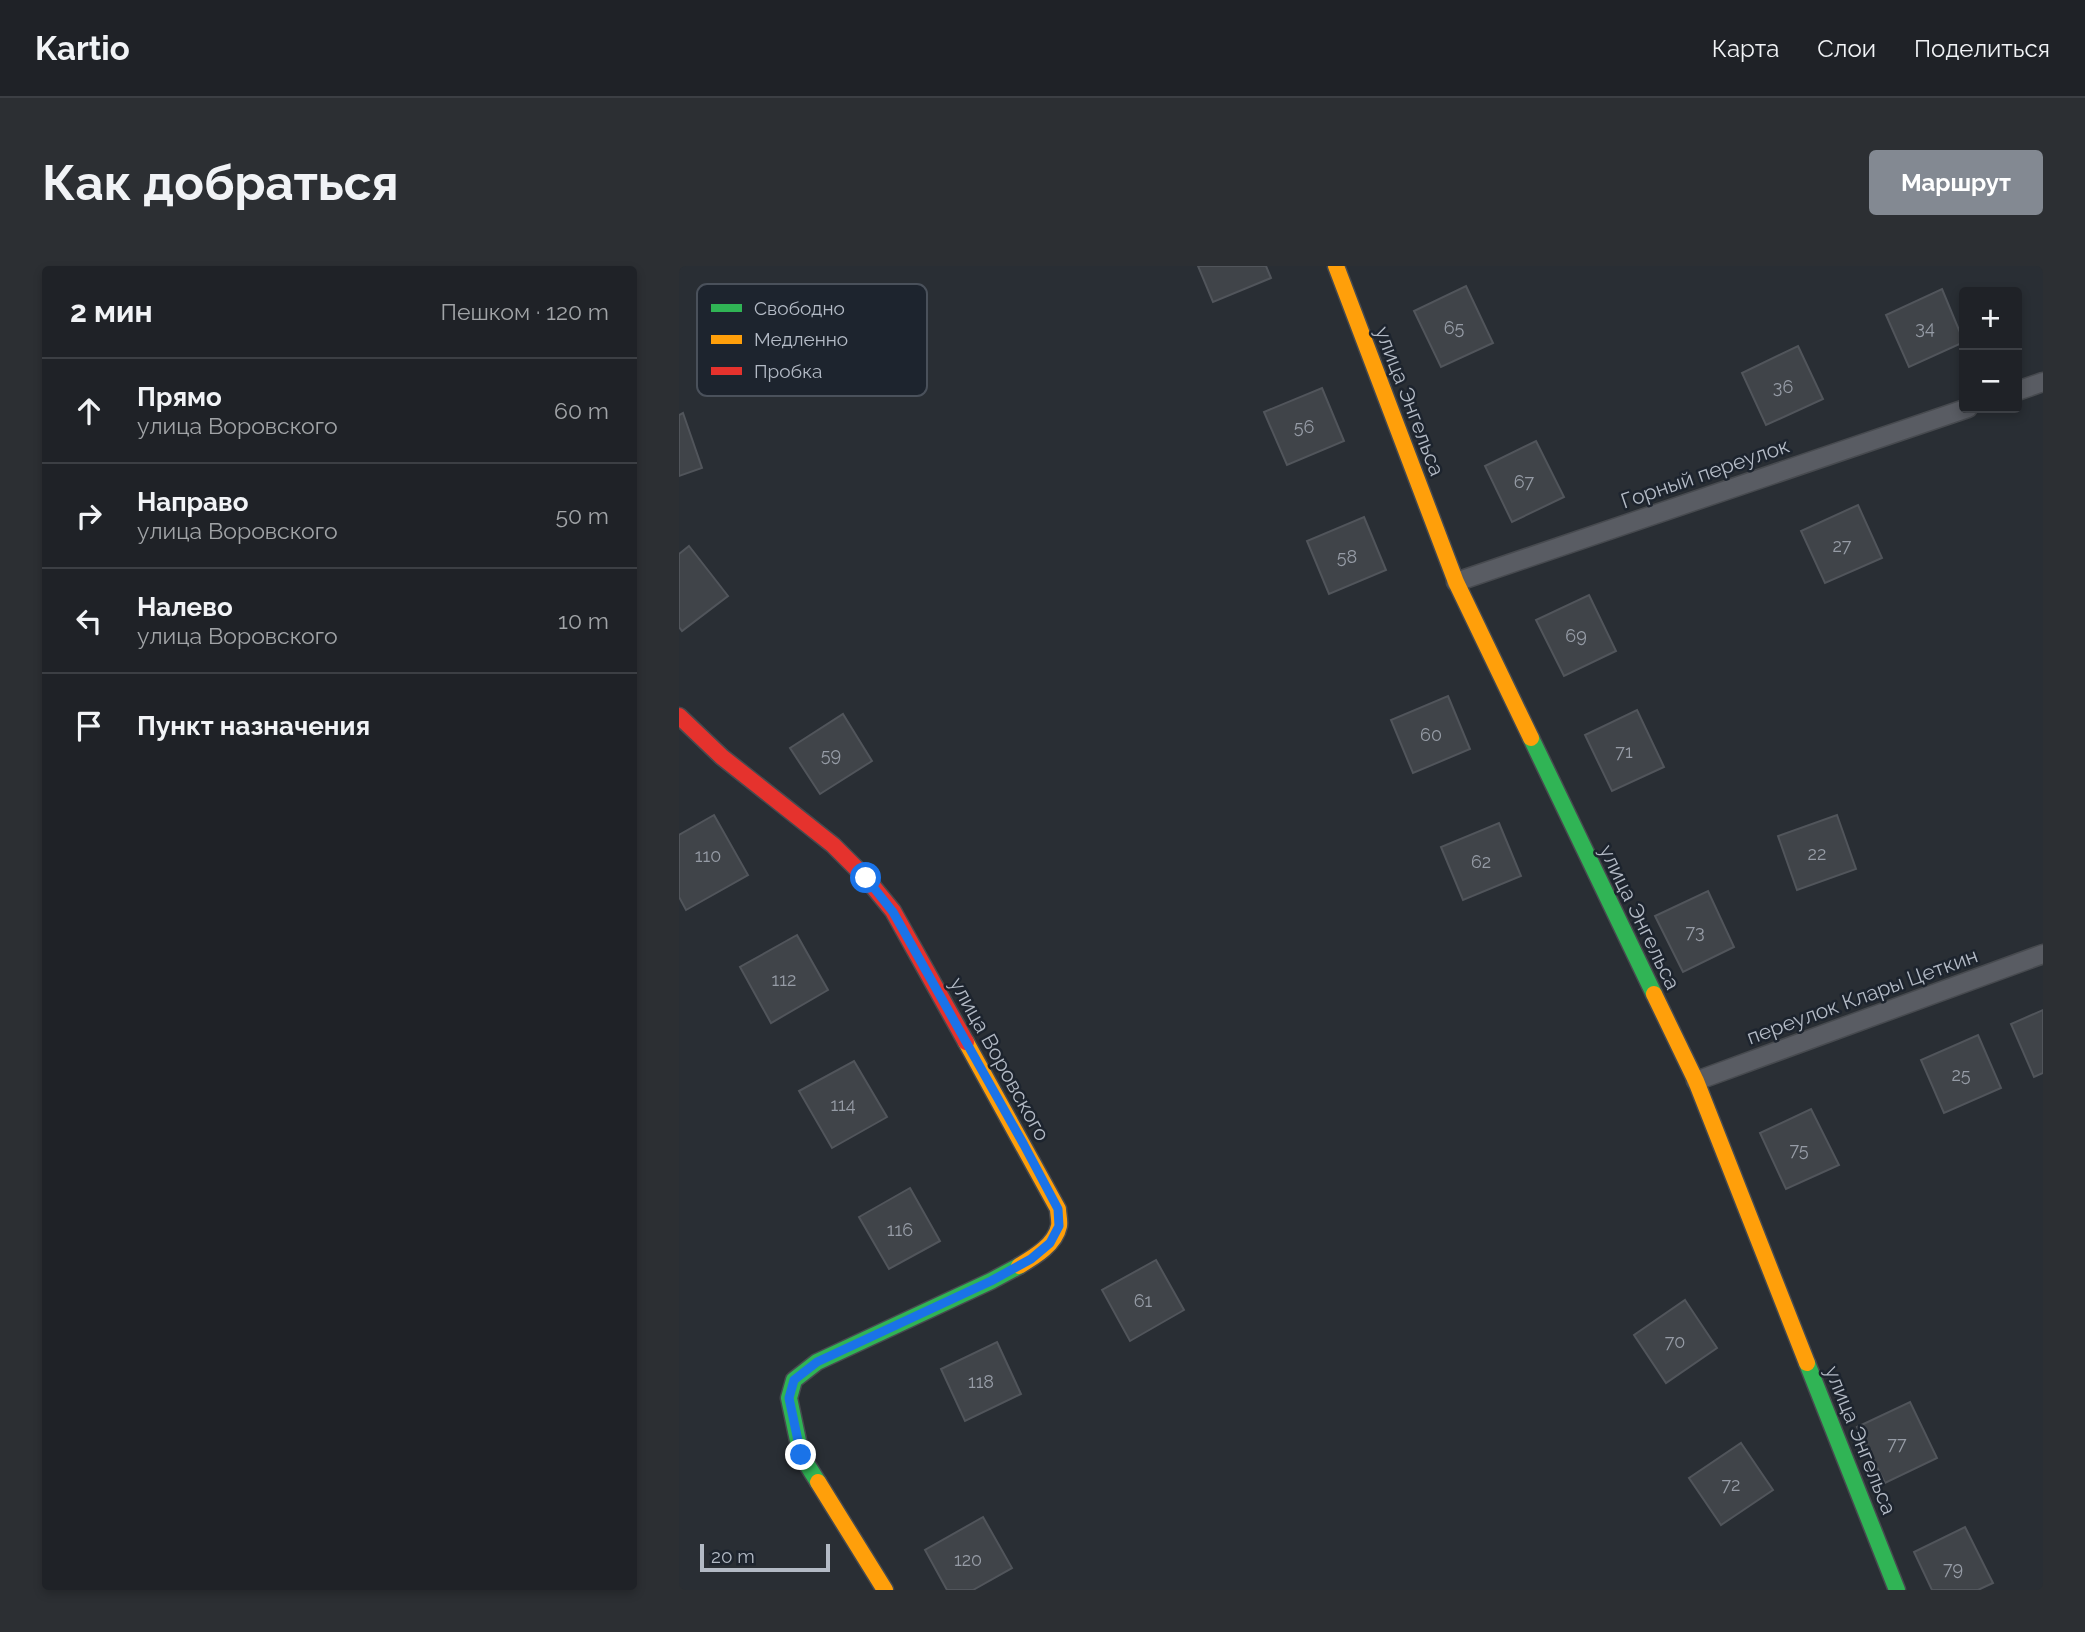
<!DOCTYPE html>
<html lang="ru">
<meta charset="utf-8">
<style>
body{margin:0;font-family:Raleway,sans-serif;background:#2c2f33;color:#f1f3f6}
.controls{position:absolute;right:21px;top:21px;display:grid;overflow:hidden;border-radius:7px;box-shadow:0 4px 10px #0003}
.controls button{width:63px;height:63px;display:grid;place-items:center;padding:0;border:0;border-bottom:2px solid #3c3f44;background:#1f2227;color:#f1f3f6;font:35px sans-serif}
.scale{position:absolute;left:21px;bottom:18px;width:130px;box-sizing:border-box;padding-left:7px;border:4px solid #b3bac5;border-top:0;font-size:19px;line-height:24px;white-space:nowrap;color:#b3bac5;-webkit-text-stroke:5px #1d242e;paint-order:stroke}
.stop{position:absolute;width:21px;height:21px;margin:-16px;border:5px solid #1a73e8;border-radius:50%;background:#fff}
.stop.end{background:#1a73e8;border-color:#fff;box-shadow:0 2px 7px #0008}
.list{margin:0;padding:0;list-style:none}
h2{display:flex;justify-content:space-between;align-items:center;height:91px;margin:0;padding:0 28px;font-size:30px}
h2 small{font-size:23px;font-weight:400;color:#a1a4a7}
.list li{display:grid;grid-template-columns:46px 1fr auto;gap:21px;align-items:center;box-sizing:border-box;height:105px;padding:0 28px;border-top:2px solid #3c3f44}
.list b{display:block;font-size:26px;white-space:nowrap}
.list p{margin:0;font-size:23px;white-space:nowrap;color:#a1a4a7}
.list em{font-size:23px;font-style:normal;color:#a1a4a7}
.icon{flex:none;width:38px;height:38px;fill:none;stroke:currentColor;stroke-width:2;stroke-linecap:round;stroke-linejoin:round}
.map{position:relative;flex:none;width:1364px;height:1324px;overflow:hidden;border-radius:7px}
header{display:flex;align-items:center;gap:42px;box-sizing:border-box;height:98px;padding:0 35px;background:#1f2227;border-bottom:2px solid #3c3f44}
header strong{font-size:33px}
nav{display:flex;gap:38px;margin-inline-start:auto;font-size:24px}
.intro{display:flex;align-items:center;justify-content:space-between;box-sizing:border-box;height:168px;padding:0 42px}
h1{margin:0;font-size:49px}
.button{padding:18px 32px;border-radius:7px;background:#838992;color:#fff;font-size:24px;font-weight:700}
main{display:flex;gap:42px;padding:0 42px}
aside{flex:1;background:#1f2227;border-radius:7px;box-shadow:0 4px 10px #0003}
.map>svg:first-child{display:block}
</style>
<header>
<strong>Kartio</strong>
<nav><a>Карта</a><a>Слои</a><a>Поделиться</a></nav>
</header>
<div class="intro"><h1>Как добраться</h1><a class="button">Маршрут</a></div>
<main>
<aside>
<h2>2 мин<small>Пешком · 120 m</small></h2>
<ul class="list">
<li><svg class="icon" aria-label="ahead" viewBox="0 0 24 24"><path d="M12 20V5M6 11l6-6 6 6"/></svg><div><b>Прямо</b><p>улица Воровского</p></div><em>60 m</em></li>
<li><svg class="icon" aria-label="right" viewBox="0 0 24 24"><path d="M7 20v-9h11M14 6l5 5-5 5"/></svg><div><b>Направо</b><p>улица Воровского</p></div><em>50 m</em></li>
<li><svg class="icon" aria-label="left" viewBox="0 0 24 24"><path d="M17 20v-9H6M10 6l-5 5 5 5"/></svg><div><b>Налево</b><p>улица Воровского</p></div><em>10 m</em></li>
<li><svg class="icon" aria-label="arrive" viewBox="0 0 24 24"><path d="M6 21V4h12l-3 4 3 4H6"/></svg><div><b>Пункт назначения</b></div></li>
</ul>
</aside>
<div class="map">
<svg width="1364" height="1324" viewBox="0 0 1364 1324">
<rect width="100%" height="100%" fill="#292e34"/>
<g fill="#404449" stroke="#51555b" stroke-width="2">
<polygon points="519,0 587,0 592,12 534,36"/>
<polygon points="787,20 814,77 762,101 735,45"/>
<polygon points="1263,23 1285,76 1230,101 1207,49"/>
<polygon points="1119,80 1144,133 1087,159 1063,107"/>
<polygon points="643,122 665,175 608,199 585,146"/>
<polygon points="4,147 23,202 0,210 0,149"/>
<polygon points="857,175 885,231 833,256 806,200"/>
<polygon points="1179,239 1203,292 1146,317 1122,265"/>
<polygon points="685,251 707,304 650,328 628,275"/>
<polygon points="10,280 49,330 3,365 0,361 0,288"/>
<polygon points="910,329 937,385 885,410 857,354"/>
<polygon points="769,430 791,483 734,507 712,454"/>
<polygon points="958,444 985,501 933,525 906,469"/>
<polygon points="164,448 193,495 141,528 111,482"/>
<polygon points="35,549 69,609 7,644 0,631 0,569"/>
<polygon points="1158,549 1177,603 1118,624 1099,570"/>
<polygon points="820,557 842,610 784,634 762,581"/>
<polygon points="1029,625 1055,681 1004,706 976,650"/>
<polygon points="118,669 149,724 92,757 61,701"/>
<polygon points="1364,744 1364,807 1355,811 1332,758"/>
<polygon points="1299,769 1322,822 1265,847 1242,794"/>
<polygon points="175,795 208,851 153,882 120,825"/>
<polygon points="1132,843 1160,899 1107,923 1081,867"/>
<polygon points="231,922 261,975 210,1003 180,951"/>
<polygon points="477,994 505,1044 451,1075 423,1024"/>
<polygon points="1006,1034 1038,1082 987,1117 955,1069"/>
<polygon points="318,1076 342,1128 286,1155 262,1103"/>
<polygon points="1231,1136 1258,1192 1206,1217 1178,1161"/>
<polygon points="1062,1177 1094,1224 1042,1259 1010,1212"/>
<polygon points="304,1251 333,1302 294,1324 268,1324 246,1284"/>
<polygon points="1286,1261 1314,1317 1299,1324 1253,1324 1235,1286"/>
</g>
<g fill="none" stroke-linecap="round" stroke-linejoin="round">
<defs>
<g id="lane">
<polyline points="1338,125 1364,116"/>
<polyline points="777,316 1289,142"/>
<polyline points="1017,815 1364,688"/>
</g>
<g id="fast">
<polyline points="852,472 975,728"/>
<polyline points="1128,1097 1218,1324"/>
<polyline points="139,1216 122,1189 110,1132 115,1114 138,1096 312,1015 340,1000"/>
</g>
<g id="slow">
<polyline points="657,0 777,316 852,472"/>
<polyline points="975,728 1017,815 1128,1097"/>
<path d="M287,776L379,943C379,948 381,955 380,960C376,979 355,991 340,1000"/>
<polyline points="139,1216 206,1324"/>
</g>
<polyline id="jam" points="0,450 43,491 154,579 187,612 214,645 287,776"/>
</defs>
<use href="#lane" stroke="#474a4f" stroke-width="21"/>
<use href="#fast" stroke="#474a4f" stroke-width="19"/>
<use href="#slow" stroke="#474a4f" stroke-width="19"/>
<use href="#jam" stroke="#474a4f" stroke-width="19"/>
<use href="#lane" stroke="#595c63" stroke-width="18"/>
<use href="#fast" stroke="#30b455" stroke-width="16"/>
<use href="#slow" stroke="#ff9f0a" stroke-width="16"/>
<use href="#jam" stroke="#e5322d" stroke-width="16"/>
</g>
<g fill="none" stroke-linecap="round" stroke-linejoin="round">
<polyline stroke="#1a73e8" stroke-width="9" points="122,1189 110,1132 115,1114 138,1096 312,1015 352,993 371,977 380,960 379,943 345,879 214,646 187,612"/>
</g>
<g text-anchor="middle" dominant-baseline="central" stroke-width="5" stroke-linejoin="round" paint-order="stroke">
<g font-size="18" fill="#969ca6">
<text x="775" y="61">65</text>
<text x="1246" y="61">34</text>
<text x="1104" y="120">36</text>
<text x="625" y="160">56</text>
<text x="845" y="215">67</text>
<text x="1163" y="279">27</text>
<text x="668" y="290">58</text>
<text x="897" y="369">69</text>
<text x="752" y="468">60</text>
<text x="945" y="485">71</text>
<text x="152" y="488">59</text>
<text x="1138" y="587">22</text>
<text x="29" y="589">110</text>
<text x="802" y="595">62</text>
<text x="1016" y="665">73</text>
<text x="105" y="713">112</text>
<text x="1282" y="808">25</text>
<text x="164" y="838">114</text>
<text x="1120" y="883">75</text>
<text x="221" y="963">116</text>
<text x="464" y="1034">61</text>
<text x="996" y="1075">70</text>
<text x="302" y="1115">118</text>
<text x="1218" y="1177">77</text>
<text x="1052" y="1218">72</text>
<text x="289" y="1293">120</text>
<text x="1274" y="1302">79</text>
</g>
<g font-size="21" fill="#b3bac5" stroke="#1d242e">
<text transform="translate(731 135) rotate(69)">улица Энгельса</text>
<text transform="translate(1026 207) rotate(-19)">Горный переулок</text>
<text transform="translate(961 651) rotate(64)">улица Энгельса</text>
<text transform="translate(1183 730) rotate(-20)">переулок Клары Цеткин</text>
<text transform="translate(321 793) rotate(61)">улица Воровского</text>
<text transform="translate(1182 1174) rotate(68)">улица Энгельса</text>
</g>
</g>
<rect x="18" y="18" width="230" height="112" rx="10" fill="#1d242e" stroke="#4a515b" stroke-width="2"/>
<rect x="32" y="38" width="31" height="8" fill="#30b455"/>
<rect x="32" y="69" width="31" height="9" fill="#ff9f0a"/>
<rect x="32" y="101" width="31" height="8" fill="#e5322d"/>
<g font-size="19" fill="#b3bac5">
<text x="75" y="49">Свободно</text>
<text x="75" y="80">Медленно</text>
<text x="75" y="112">Пробка</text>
</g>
</svg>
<div class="controls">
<button>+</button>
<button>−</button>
</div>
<div class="scale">20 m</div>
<div class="stop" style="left:187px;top:612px"></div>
<div class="stop end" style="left:122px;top:1189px"></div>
</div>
</main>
